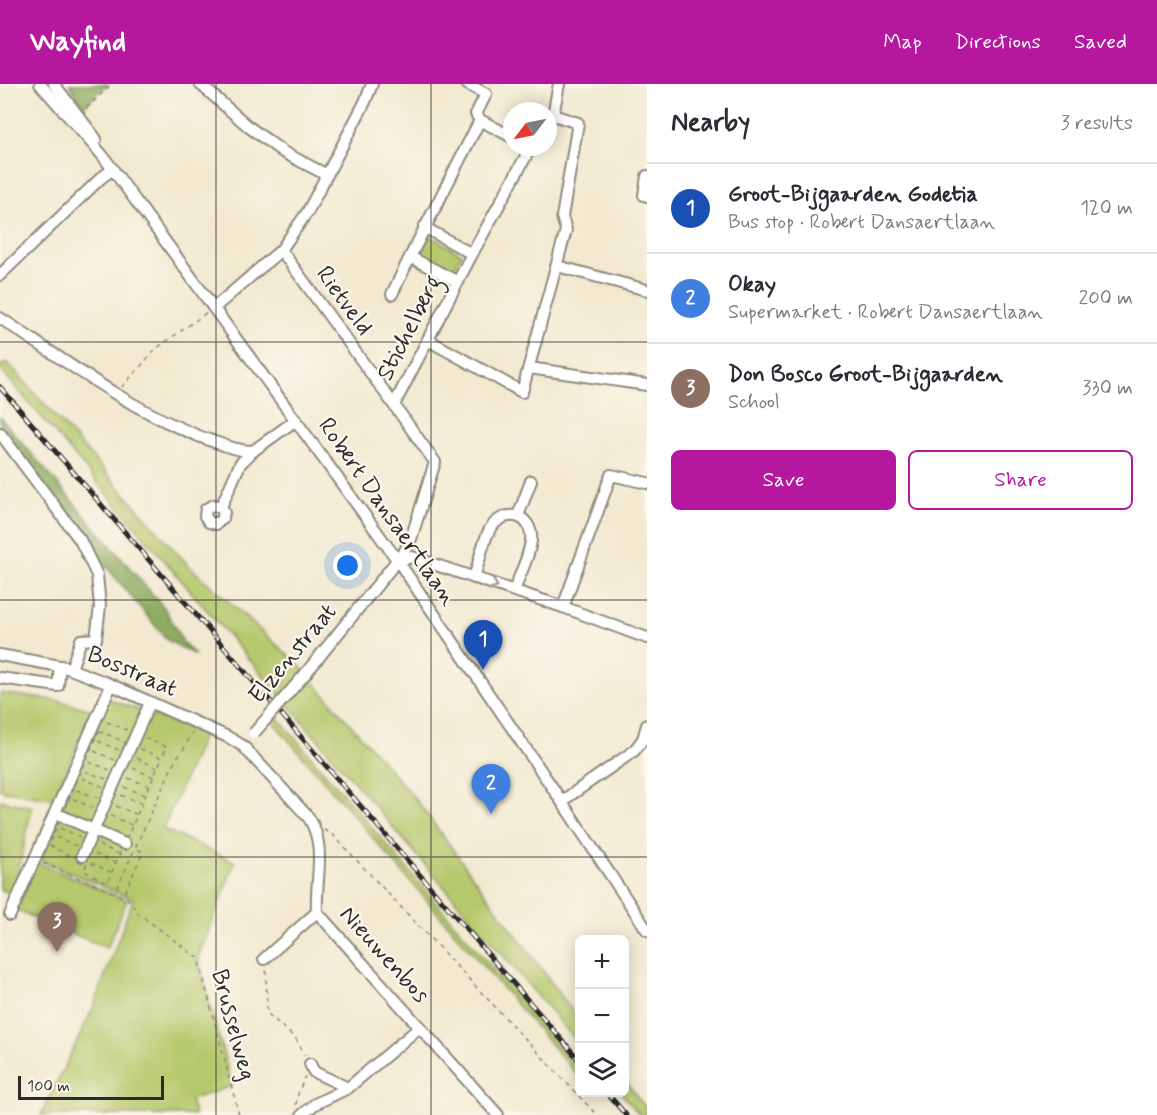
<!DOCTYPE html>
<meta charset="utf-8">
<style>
body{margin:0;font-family:Mynerve,sans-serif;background:#f7f7f7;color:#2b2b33}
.controls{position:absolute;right:18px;bottom:18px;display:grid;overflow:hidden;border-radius:9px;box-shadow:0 3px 15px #0003}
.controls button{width:54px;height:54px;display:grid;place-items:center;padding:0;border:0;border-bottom:2px solid #e1e1e2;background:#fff;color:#2b2b33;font:30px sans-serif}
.compass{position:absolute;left:503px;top:18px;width:54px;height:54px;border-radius:50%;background:#fff;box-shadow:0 3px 15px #0003;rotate:238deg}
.scale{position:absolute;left:18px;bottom:15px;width:146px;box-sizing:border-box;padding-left:6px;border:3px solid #2b2b2b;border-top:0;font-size:16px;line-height:21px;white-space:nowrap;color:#2b2b2b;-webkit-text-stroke:4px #fbf7ec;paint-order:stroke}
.you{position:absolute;left:348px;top:482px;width:21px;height:21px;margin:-15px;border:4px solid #fff;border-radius:50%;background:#1a73e8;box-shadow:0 0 0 9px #1a73e833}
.badge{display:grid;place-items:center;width:39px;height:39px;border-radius:50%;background:#b5179e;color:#fff;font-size:20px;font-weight:700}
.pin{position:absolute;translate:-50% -50px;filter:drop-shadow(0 2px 3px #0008)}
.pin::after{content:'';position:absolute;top:32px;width:21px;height:18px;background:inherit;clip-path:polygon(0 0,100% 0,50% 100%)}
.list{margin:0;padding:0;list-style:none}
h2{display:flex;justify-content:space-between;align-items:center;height:78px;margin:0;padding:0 24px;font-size:26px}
h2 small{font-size:20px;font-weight:400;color:#7c7c81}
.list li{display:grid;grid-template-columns:39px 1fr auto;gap:18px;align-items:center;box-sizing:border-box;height:90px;padding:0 24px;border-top:2px solid #e1e1e2}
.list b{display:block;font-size:22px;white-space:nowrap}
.list p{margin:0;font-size:20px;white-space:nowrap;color:#7c7c81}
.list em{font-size:20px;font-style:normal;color:#7c7c81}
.actions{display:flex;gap:12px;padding:18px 24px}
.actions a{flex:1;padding:14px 0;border:2px solid #b5179e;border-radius:9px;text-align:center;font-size:21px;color:#b5179e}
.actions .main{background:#b5179e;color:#fff}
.icon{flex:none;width:33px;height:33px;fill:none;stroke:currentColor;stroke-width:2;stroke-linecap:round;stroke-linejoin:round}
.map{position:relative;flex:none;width:647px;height:1031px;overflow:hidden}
header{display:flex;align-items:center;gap:36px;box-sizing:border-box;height:84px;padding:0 30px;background:#b5179e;color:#fff}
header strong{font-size:28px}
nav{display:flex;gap:33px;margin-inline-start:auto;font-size:21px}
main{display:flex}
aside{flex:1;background:#fff}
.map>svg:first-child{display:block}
</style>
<header>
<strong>Wayfind</strong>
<nav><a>Map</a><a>Directions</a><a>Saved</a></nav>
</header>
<main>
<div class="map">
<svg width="647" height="1031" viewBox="0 0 647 1031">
<rect width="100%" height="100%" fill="#fbf7ec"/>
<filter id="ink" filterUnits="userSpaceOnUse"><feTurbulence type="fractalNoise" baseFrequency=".0167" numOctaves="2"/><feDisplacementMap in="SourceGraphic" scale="12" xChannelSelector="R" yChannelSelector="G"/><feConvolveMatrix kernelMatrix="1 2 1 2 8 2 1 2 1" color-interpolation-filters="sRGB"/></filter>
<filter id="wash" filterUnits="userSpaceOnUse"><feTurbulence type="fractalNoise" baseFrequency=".008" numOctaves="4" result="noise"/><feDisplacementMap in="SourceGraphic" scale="24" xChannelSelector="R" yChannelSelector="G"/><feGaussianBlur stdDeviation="1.35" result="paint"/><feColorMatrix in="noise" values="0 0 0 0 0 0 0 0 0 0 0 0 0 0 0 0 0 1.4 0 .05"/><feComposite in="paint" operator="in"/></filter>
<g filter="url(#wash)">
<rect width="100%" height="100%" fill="#f2e9d0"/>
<g fill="#b6c86c" stroke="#707a4c" stroke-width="1.5">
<polygon points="430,152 462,170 451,191 419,173"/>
<polygon points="8,279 189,482 299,581 417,717 579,936 579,960 0,285 0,282"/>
<polygon points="0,609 60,617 92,626 54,715 0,706"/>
<polygon points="106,614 204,650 163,745 235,778 198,874 232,1002 190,1016 195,1031 41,1031 94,922 133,815 41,776"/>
<polygon points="277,633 579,985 579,993 273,638"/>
<polygon points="0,716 32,723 14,809 0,806"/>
<polygon points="36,778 127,816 107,864 16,826"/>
<polygon points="625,996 647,1026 647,1031 640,1031 621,1009 624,1008"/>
</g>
<g fill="#90ac60" stroke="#5e6c46" stroke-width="1.5">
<polygon points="69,0 108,0 83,23"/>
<polygon points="0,333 165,525 183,558 195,571 167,556 83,454 0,342"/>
</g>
</g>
<g filter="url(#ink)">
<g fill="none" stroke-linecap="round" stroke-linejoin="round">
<defs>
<g id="minor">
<polyline points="40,0 103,72 398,477 554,706 647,846"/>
<polyline points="54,0 96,55"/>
<polyline points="200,0 249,43 283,68 327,91"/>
<polyline points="467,0 486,10 476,30 480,36"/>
<polyline points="548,38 553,31 559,0"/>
<polyline points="647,92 644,111 647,112"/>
<polyline points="424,143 472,170"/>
<polyline points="281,166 394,321"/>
<polyline points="557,182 647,206"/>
<polyline points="0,191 101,94 113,85"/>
<polyline points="458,198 410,173 480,36 512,53"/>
<polyline points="392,210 410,173"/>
<polyline points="214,224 281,166 308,127 365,18 372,0"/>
<path d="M0,234C67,278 133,328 209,356C224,361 237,367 253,367"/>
<polyline points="428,256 522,308 566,146 562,133 578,39 553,31"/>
<polyline points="529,284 647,301"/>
<polyline points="0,349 80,456 97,491 100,522 96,555 81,556 71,585"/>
<polyline points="221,423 214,421 206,425 205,432 209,438 216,440 222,435 224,429 221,423 240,380 253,367 296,336"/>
<polyline points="518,432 531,397"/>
<polyline points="398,477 412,473 563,523 647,554"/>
<path d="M474,494C479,479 482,459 490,445C501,427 527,426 531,450C533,465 519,492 514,507"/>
<polyline points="563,523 611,391 647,399"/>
<path d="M0,571L65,583L107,599L228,653L243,662L309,734C327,763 315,795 317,828L498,1031"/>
<polyline points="306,589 404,468 411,455 435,378 394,321 472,170 531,63"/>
<polyline points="0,594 58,602 60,582"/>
<polyline points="562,717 634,667 643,655 647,641"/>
<polyline points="62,732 125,760"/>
<polyline points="82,772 150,619"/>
<polyline points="10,831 111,601"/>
<polyline points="264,875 317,828"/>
<polyline points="310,980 314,988 348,1004"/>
<polyline points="302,1031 315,1020 348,1004 420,943"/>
</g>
</defs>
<use href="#minor" stroke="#8e8a7e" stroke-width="14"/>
<g stroke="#8e8a7e" stroke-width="1.5" stroke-dasharray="4.5 4.5" stroke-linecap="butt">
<polyline points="86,24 112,0"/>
<polyline points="122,303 157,264 206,229"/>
<polyline points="107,638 127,646"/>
<polygon points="99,647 162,674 107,799 84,787 87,779 82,772 72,773 49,761"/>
<polyline points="145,654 167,663 162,673"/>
<polyline points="98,657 119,666"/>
<polyline points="94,667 115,676"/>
<polyline points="137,674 157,684"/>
<polyline points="89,678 110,686"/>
<polyline points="133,684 153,693"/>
<polyline points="85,687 106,695"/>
<polyline points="82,694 103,703"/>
<polyline points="128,694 149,702"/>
<polyline points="124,703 145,711"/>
<polyline points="77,706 98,714"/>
<polyline points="121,711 141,719"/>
<polyline points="73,715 93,724"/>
<polyline points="116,722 136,730"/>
<polyline points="111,732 132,741"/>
<polyline points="60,744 80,753"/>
<polyline points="324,746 332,750 597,1031"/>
<polyline points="56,753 77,762"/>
<polyline points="99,761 119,770"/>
<polyline points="95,770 115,779"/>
<polyline points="43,779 128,815 139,830 198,874 239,1031"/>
<polyline points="91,779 111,788"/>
<polyline points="117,804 176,674 182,668 193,648"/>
<polyline points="125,808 143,768 135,764"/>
<polyline points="266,886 267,929 296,955 305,971"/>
<polyline points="296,1021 298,1010 305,992"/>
</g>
<use href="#minor" stroke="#fff" stroke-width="10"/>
<defs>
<g id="rail">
<polyline points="0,303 580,977"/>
<polyline points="606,1008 626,1031"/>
</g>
</defs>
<use href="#rail" stroke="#2b2b2b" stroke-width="5"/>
<use href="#rail" stroke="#fbf7ec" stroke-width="3" stroke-dasharray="9" stroke-linecap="butt"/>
<defs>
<polyline id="minor-bridge" points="254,649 306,589"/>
</defs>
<use href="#minor-bridge" stroke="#8e8a7e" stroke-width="14" stroke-linecap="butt"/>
<use href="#minor-bridge" stroke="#fff" stroke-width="10"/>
</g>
<defs><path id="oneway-chevron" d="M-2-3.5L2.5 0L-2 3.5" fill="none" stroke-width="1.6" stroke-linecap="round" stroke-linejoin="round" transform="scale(1.5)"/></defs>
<use stroke="#a0a0a0" href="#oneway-chevron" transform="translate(494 501) rotate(19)"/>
</g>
<path fill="none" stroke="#2b2b2b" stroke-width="1.5" stroke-opacity="0.55" d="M216,0V1031M431,0V1031M0,258H647M0,516H647M0,773H647"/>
<g text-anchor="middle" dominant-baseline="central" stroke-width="4.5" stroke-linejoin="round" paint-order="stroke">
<g font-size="24" fill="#2b2b2b" stroke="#fbf7ec">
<text transform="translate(344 217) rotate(54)">Rietveld</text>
<text transform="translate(410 244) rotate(-63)">Stichelberg</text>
<text transform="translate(387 428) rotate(55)">Robert Dansaertlaan</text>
<text transform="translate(293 570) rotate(-50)">Elzenstraat</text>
<text transform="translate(132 588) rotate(23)">Bosstraat</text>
<text transform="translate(384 871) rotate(48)">Nieuwenbos</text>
<text transform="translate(233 941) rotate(75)">Brusselweg</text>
</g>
</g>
</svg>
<div class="controls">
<button>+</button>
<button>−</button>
<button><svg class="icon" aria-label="layers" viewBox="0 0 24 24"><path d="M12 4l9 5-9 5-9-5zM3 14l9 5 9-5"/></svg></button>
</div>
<svg class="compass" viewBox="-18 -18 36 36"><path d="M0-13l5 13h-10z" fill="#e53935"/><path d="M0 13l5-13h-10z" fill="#7c7c81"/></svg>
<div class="scale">100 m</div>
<div class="you"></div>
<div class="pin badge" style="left:483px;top:586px;background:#1a4fb4">1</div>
<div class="pin badge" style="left:491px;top:730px;background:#3f7fe0">2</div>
<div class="pin badge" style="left:57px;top:868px;background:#8d6e63">3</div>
</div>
<aside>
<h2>Nearby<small>3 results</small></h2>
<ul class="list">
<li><span class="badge" style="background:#1a4fb4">1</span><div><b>Groot-Bijgaarden Godetia</b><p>Bus stop · Robert Dansaertlaan</p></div><em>120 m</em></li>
<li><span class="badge" style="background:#3f7fe0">2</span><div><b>Okay</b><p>Supermarket · Robert Dansaertlaan</p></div><em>200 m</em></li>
<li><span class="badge" style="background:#8d6e63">3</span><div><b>Don Bosco Groot-Bijgaarden</b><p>School</p></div><em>330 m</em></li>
</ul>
<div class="actions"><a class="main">Save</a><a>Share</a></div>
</aside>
</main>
